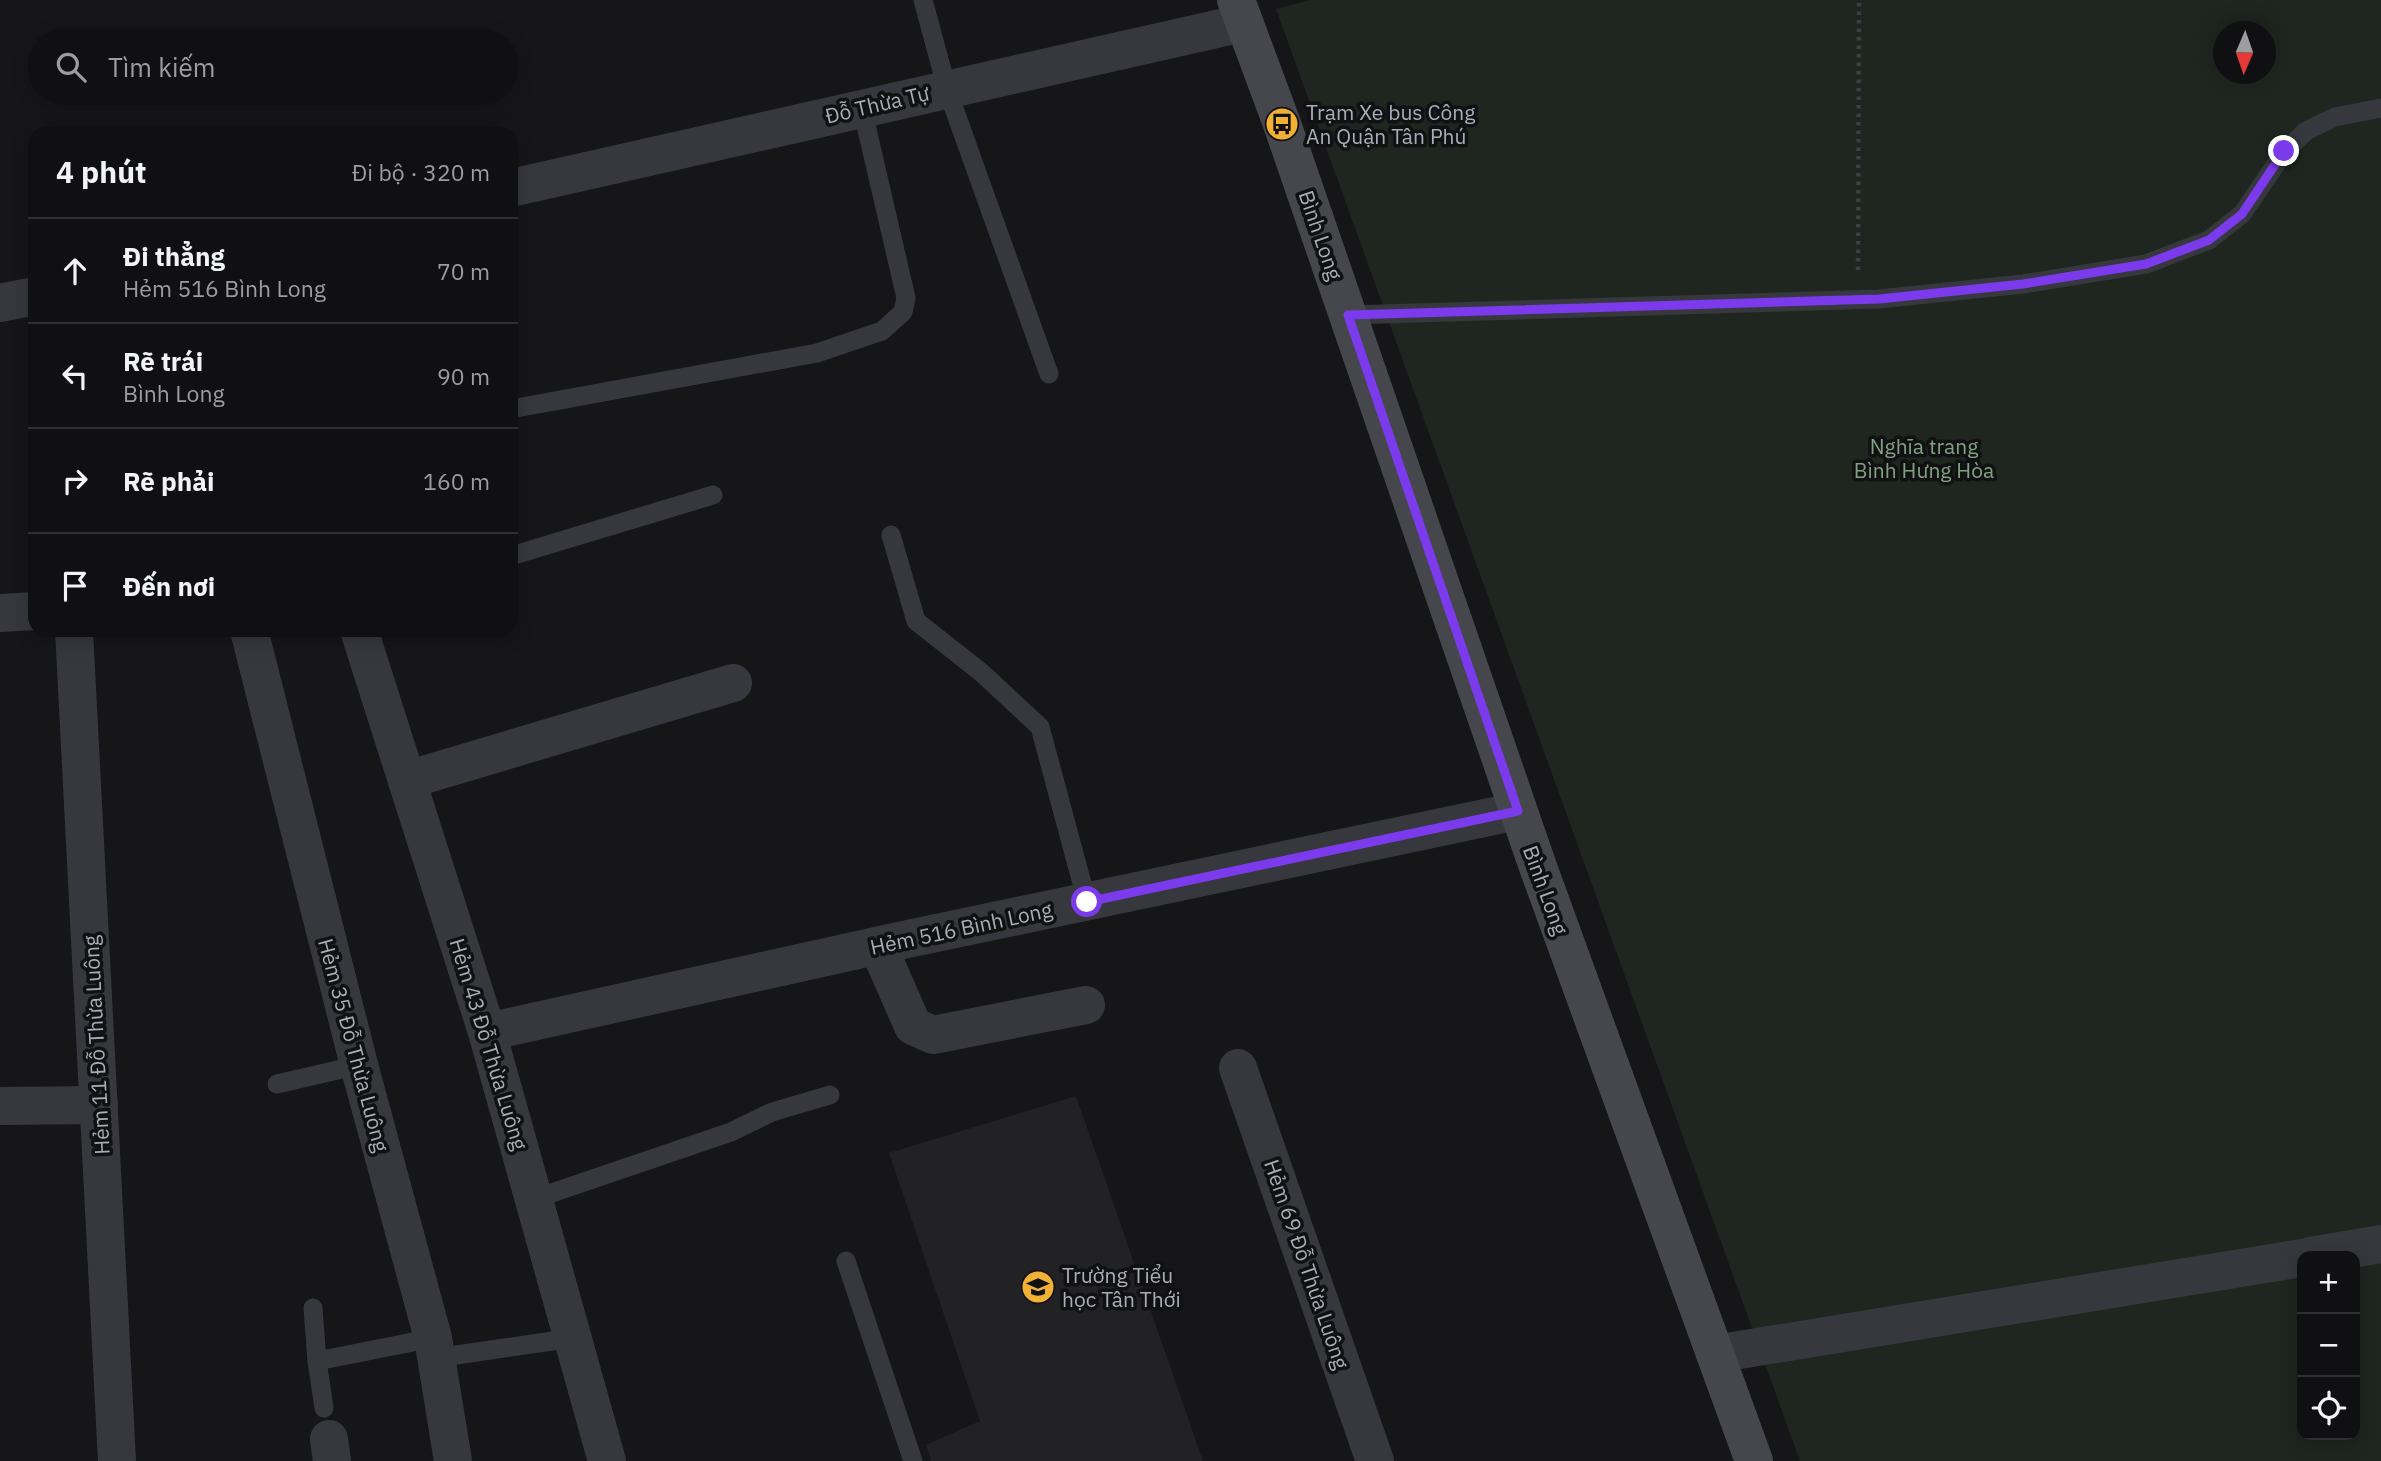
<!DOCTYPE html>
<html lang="vi">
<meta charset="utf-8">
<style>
body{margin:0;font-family:"IBM Plex Sans",sans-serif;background:#19191b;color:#f1f3f6}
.controls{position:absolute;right:21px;bottom:21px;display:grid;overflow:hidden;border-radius:14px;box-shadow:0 4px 18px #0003}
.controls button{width:63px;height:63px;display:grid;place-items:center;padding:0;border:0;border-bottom:2px solid #303032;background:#101012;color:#f1f3f6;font:35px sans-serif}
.compass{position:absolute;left:2213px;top:21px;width:63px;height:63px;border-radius:50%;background:#101012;box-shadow:0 4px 18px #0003;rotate:182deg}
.stop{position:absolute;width:21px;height:21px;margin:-16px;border:5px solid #7c3aed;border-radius:50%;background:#fff}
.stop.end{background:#7c3aed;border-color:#fff;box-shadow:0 2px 7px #0008}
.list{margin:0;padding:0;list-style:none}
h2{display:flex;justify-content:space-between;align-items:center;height:91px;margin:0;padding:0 28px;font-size:30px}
h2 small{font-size:23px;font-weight:400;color:#9c9d9f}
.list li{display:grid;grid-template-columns:46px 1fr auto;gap:21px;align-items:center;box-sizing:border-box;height:105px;padding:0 28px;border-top:2px solid #303032}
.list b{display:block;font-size:26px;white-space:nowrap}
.list p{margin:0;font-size:23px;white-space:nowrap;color:#9c9d9f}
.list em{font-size:23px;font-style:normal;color:#9c9d9f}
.icon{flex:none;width:38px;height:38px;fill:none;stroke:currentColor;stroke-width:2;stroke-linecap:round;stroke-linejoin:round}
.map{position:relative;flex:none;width:2381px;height:1461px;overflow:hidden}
.search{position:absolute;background:#101012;box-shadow:0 4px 18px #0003;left:28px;top:28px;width:490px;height:77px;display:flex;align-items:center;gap:18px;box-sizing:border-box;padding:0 24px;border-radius:38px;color:#9c9d9f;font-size:26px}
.panel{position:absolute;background:#101012;box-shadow:0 4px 18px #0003;left:28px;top:126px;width:490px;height:511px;border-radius:21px}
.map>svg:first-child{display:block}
</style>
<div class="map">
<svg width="2381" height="1461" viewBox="0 0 2381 1461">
<rect width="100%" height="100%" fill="#161618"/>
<polygon fill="#222225" points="1076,1096 1203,1461 931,1461 926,1445 980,1421 889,1153"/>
<path fill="#1e261f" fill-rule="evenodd" d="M1310,0H2381V1461H1800L1276,9ZM2224,32H2266V74H2224ZM2302,1256H2355V1435H2302Z"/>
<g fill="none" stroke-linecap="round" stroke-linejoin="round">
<polyline stroke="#3d3f44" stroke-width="4.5" stroke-dasharray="3.5 5" stroke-linecap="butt" points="1858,270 1859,0"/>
<g stroke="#37383d" stroke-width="19">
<polyline points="923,0 947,89 1049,374"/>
<polyline points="1348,315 1879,299 2023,284 2146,264 2209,240 2242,214 2285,151 2306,131 2335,117 2381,108"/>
<polyline points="511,409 817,353 882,331 903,312 906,298 862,108"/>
<polyline points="891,535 916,621 982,673 1040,727 1087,902"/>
<polyline points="511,556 713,495"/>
<polyline points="277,1084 359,1065"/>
<polyline points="534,1199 731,1132 772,1112 830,1095"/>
<polyline points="846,1261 913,1461"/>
<polyline points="313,1308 317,1361 324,1408"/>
<polyline points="436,1358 573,1338"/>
<polyline points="317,1361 433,1338"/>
</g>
<g stroke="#37383d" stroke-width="38">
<polyline points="511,188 1243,23"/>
<polyline points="0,303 35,296"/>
<polyline points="0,613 35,611"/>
<polyline points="74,630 117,1461"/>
<polyline points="249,630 359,1065 433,1338 453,1461"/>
<polyline points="359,630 487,1032 607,1461"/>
<polyline points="407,780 733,683"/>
<polyline points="878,946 913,1026 933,1035 1086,1005"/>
<polyline points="487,1032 903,940 1518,811"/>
<polyline points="1238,1068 1375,1461"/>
<polyline points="0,1106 99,1105"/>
<polyline points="2310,1256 2381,1244"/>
<polyline points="1715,1354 2302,1258"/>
<polyline points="329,1439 332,1461"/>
</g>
<polyline stroke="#45474d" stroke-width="38" points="1236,0 1282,124 1538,867 1754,1461"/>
</g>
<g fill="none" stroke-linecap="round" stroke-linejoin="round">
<polyline stroke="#7c3aed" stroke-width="9" points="1087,902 1518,811 1348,315 1879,299 2023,284 2146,264 2209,240 2242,214 2284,151"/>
</g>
<defs>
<symbol id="bus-disc" viewBox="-11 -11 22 22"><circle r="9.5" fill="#f2b134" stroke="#111113"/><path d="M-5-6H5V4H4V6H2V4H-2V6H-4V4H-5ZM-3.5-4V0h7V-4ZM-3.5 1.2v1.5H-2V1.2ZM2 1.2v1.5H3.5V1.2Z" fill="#111"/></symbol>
<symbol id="school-disc" viewBox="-11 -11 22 22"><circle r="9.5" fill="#f2b134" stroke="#111113"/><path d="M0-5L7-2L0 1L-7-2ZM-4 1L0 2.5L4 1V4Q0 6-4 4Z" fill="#111"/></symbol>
</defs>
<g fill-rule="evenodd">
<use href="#bus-disc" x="1263" y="105" width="38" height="38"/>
<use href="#school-disc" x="1019" y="1268" width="38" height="38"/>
</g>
<g text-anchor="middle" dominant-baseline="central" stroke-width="7" stroke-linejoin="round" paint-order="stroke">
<g font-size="21" fill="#a8adb8" stroke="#111113">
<text transform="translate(877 104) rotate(-13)">Đỗ Thừa Tự</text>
<text transform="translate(1321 235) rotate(71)">Bình Long</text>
<text transform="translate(1546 890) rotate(70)">Bình Long</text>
<text transform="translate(961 928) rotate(-12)">Hẻm 516 Bình Long</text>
<text transform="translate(489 1044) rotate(73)">Hẻm 43 Đỗ Thừa Luông</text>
<text transform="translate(96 1045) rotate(-93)">Hẻm 11 Đỗ Thừa Luông</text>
<text transform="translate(354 1045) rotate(75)">Hẻm 35 Đỗ Thừa Luông</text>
<text transform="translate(1307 1264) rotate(71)">Hẻm 69 Đỗ Thừa Luông</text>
</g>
<g font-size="21" fill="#a8adb8" stroke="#111113" text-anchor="start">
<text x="1306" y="112">Trạm Xe bus Công<tspan x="1306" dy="24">An Quận Tân Phú</tspan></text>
<text x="1062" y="1275">Trường Tiểu<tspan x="1062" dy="24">học Tân Thới</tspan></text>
</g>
<g font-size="21" fill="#7fa381" stroke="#111113">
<text x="1924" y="446">Nghĩa trang<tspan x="1924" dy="24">Bình Hưng Hòa</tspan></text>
</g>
</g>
</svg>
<div class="controls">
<button>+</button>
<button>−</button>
<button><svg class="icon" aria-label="locate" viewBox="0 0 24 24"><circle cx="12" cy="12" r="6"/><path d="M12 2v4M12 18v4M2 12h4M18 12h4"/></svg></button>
</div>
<svg class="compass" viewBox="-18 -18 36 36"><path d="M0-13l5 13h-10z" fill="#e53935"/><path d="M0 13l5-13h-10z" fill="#9c9d9f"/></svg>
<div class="stop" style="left:1087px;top:902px"></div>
<div class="stop end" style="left:2284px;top:151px"></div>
<div class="search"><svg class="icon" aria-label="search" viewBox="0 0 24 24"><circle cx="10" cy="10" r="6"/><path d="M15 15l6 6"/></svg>Tìm kiếm</div>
<section class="panel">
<h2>4 phút<small>Đi bộ · 320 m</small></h2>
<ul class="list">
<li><svg class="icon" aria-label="ahead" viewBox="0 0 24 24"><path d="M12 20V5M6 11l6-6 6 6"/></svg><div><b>Đi thẳng</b><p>Hẻm 516 Bình Long</p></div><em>70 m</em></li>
<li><svg class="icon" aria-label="left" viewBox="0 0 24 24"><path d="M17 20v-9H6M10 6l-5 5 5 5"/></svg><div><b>Rẽ trái</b><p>Bình Long</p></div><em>90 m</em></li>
<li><svg class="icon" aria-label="right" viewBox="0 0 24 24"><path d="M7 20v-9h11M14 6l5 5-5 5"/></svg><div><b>Rẽ phải</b></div><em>160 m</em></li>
<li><svg class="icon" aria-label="arrive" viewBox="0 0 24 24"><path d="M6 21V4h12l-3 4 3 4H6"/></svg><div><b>Đến nơi</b></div></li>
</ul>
</section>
</div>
